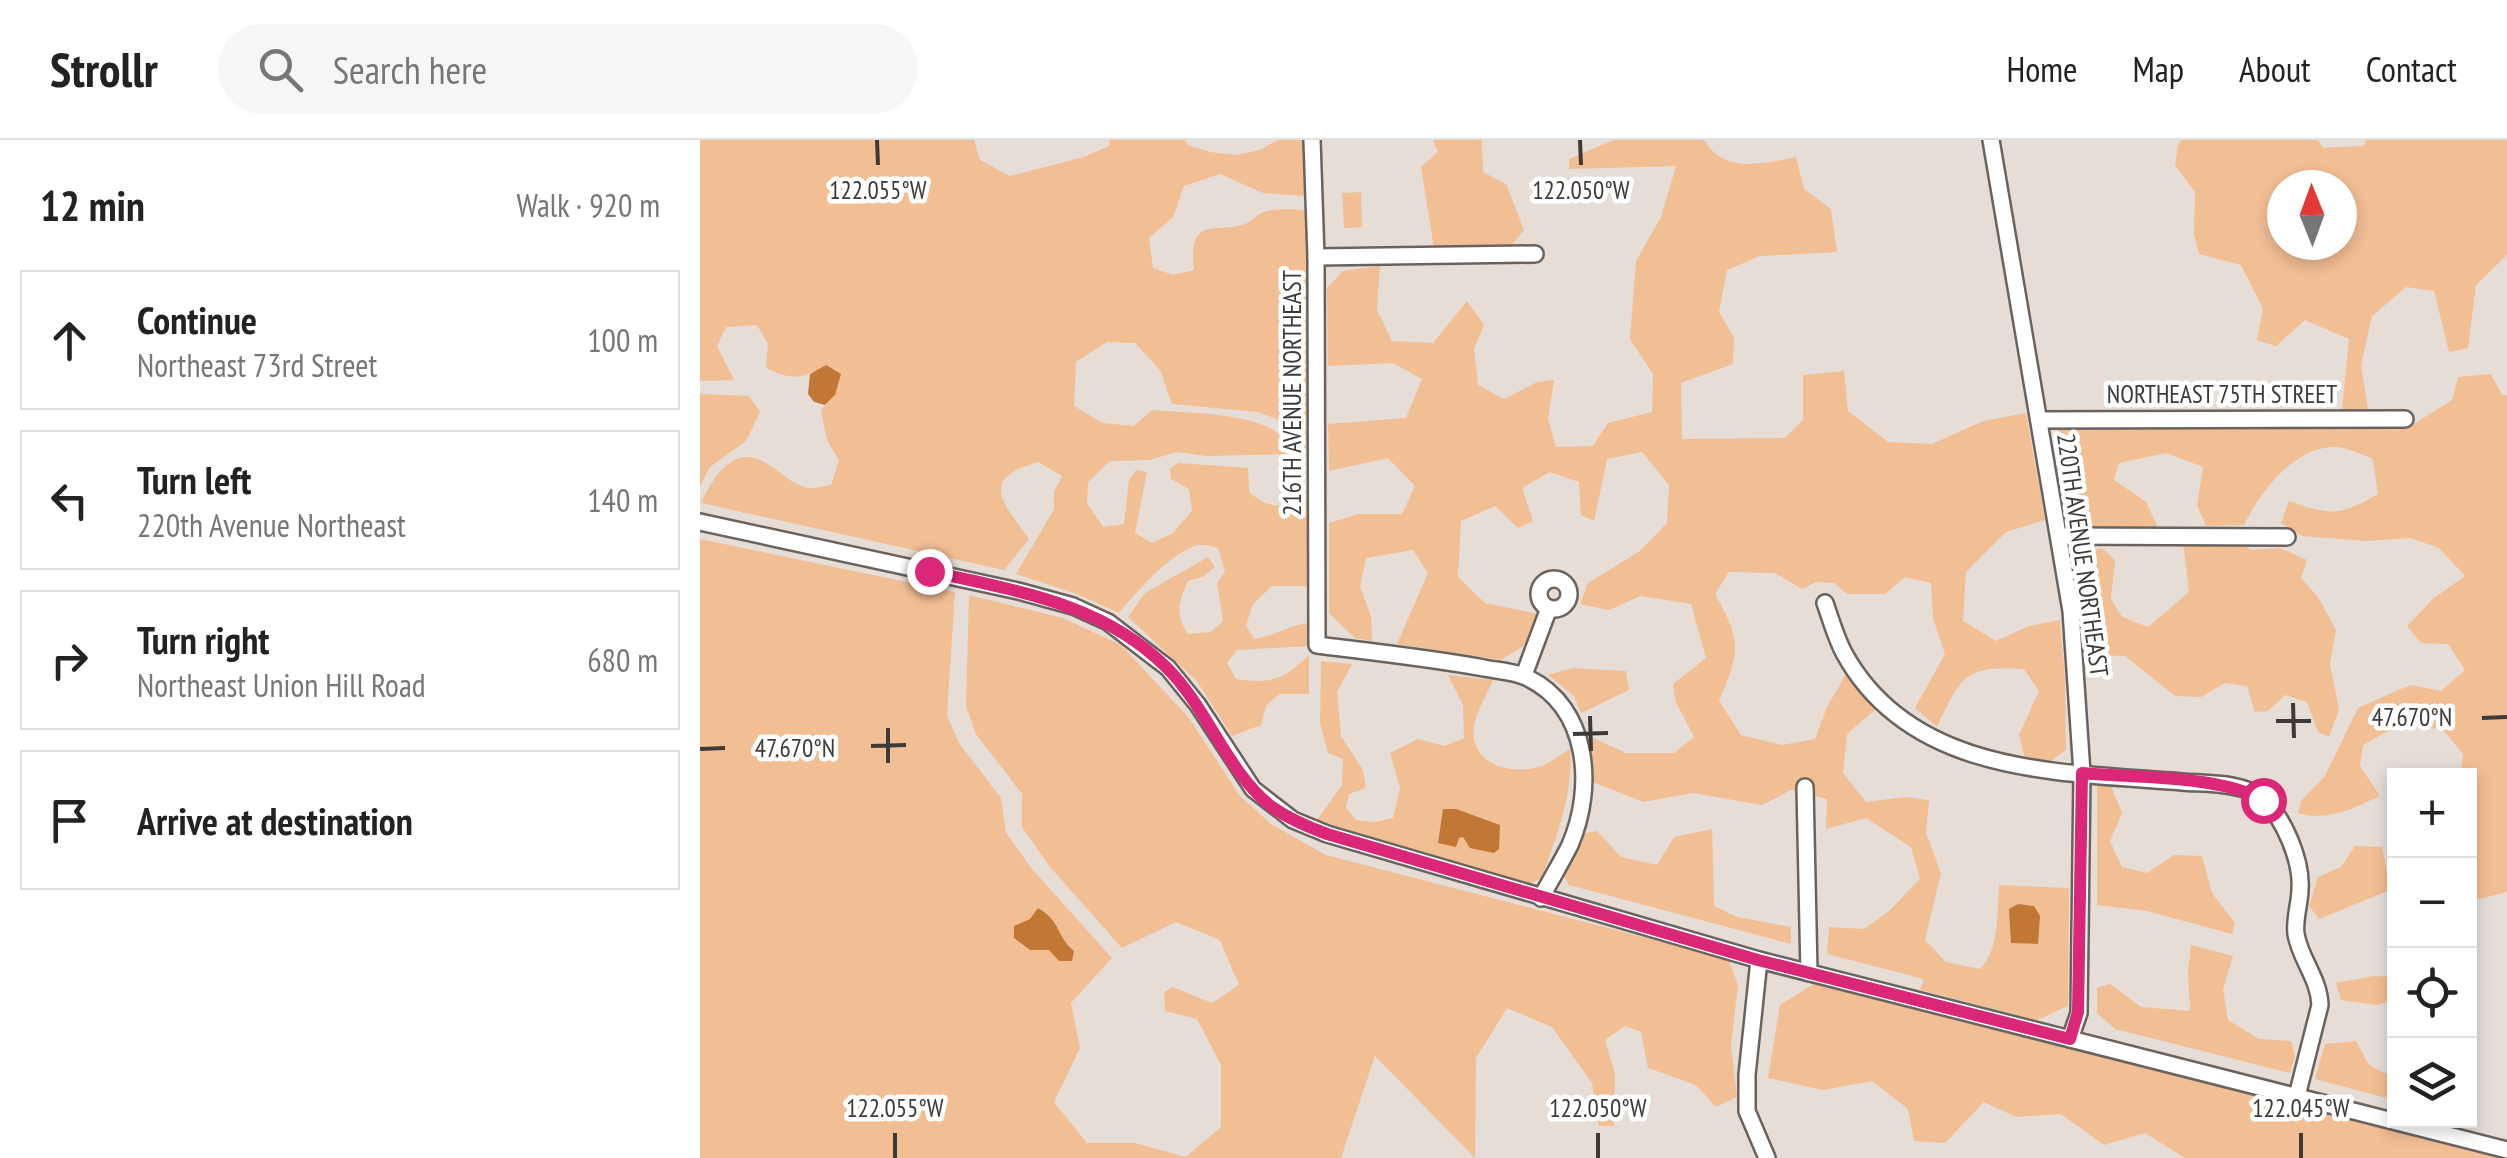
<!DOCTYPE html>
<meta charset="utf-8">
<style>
body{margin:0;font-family:"PT Sans Narrow",sans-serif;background:#f6f6f6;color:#222}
.controls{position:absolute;right:30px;bottom:30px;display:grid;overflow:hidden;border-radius:0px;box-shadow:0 5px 15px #0003}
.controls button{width:90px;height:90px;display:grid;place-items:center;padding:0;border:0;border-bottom:2px solid #e0e0e0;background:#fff;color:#222;font:50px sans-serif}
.compass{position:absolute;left:1567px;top:30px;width:90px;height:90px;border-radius:50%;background:#fff;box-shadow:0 5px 15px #0003;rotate:359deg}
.stop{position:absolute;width:30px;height:30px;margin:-22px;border:8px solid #db2777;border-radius:50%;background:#fff}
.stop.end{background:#db2777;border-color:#fff;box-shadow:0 2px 10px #0008}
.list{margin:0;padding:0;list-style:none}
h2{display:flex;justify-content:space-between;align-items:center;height:130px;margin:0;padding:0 40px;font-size:42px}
h2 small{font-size:32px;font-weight:400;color:#767676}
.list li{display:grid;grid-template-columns:65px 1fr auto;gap:30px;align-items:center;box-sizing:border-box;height:140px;margin:0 20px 20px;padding:0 20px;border:2px solid #e0e0e0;border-radius:0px}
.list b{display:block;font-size:38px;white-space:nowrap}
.list p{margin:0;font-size:32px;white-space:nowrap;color:#767676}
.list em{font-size:32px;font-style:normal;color:#767676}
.icon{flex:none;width:55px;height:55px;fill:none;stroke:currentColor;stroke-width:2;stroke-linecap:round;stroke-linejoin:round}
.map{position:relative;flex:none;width:1807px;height:1018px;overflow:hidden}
header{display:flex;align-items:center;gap:60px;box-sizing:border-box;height:140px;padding:0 50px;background:#fff;border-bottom:2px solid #e0e0e0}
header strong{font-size:48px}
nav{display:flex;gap:55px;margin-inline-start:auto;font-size:35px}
.search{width:700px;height:90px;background:#f6f6f6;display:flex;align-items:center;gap:25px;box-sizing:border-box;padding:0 35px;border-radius:55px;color:#767676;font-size:38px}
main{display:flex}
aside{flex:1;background:#fff}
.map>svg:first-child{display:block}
</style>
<header>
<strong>Strollr</strong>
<div class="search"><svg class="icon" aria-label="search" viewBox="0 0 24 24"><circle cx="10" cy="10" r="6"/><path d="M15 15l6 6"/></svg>Search here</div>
<nav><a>Home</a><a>Map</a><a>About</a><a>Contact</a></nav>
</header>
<main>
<aside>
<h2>12 min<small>Walk · 920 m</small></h2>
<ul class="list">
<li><svg class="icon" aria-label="ahead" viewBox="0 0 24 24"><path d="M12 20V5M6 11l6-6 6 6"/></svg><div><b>Continue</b><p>Northeast 73rd Street</p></div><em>100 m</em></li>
<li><svg class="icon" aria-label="left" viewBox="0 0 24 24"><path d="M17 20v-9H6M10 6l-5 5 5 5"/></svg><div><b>Turn left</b><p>220th Avenue Northeast</p></div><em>140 m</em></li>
<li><svg class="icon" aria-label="right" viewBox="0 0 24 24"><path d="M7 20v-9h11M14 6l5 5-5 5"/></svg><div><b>Turn right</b><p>Northeast Union Hill Road</p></div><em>680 m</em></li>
<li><svg class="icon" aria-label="arrive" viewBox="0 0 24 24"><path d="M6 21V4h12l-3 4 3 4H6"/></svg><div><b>Arrive at destination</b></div></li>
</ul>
</aside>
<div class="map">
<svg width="1807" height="1018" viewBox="0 0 1807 1018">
<rect width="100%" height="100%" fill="#e6ddd7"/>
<g fill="#f2be94" fill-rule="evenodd">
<path d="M0,0H274L280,20L310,36L384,17L409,6L410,0H485L488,5L510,12L537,15L560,10L578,0H604L606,56L563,53L520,34L484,46L473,77L449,98L453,128L473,135L494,130C488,72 517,96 547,83C552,81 555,76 560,74C572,67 593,70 607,70L612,310H607L577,279L558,272L472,264L460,230L435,203L407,202L376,222L374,266L403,283L434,286L452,270C488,274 584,270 592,314L507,316L477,312L449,320L410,321L388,342L387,363L403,387L424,384L429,340L436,330L447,332L435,393L452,403L472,394L492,371L489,349L471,339L470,328L479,323L548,328L549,352C571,371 586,367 611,357L610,446H572L553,464L546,485L554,499C574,496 590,485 609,483V506L537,510L527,523L536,539C572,544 583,540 609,515V554H579L566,566L561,585L532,596L497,541L428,477L445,453L508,417L515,427L503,437L488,441C478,462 475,475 488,494L511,492L523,481L517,443L525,431L518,408C510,406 502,403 494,406C468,416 436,452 419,473L377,454L316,434L354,369V352L362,336L338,322C277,339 304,363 329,399L304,430L1,363C13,338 33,303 66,323C80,331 91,344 107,348C114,349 124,346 131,345L139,321L127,300L121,270L135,255L126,225C100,240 92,240 66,228L68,204L57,185L26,187L17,206L34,240L0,241Z"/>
<polygon points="733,0 782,0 783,32 806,44 824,90 810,107 734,108 721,27 738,12"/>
<path d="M914,0H1004C1024,34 1063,24 1096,17L1104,49L1131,69L1137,112L1060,116L1027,130L1019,172L1034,197L1033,224L981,243L982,299L1085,298L1103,280V235L1144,231L1148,271L1188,302L1232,304L1283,281L1326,273L1345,380L1306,392L1266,432L1263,481L1296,501L1329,486L1360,480L1365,538L1366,610L1348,623L1325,618L1319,595L1339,551L1324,529C1264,525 1261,537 1237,587L1215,568L1245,514L1233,478L1231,443L1205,437L1185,454H1147L1134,443L1116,442L1102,449L1075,433L1029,432L1015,454C1042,502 1040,511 1019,561L1041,595L1082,605L1115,599L1127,567L1146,534L1177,568L1147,594L1143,633L1166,662L1205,657L1229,660L1226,693L1241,733L1225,800L1246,822L1280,829C1300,809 1297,771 1299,745L1369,748L1368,866L1337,880L1220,850L1224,839L1127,814L1129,787L1164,789L1188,772L1220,739L1211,707L1166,678L1126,689L1127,659L1091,650L1062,665L993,653L943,662L893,642L891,597L926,613H974L994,597L975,560L973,544L1006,518L991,464L941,456L909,470L880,464L888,443L940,411L967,383L969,345L942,312L907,319L894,381L881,375L879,342L850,332L822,348L833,381L818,388L795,366L761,381L758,437L785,463L838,474L827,504L801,520L697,504L728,433L713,410L666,418L660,447L671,476L672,501L655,498L629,473V383L658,374H702L715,346L688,318L629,331L628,284L706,278L722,239L693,223L628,226L627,148L643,131L680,126L677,170L692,201L733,203L767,161L784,185L774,209L778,245L804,259L837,242L854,240L848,279L856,307L893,306L908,283L952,272L953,234L930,199L936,121L961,77L976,26L869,29V19Z"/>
<path d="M1482,0H1618L1623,8L1664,6L1666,0H1807V115L1776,145L1768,208L1749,212L1734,151L1706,147L1672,176L1661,225L1668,269L1642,270L1649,199L1605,180L1576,206L1557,200L1563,169L1541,125L1499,114L1494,95L1495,52L1475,25L1478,5ZM1582,45H1642V105H1582Z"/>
<polygon points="661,52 662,87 644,88 642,53"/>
<path d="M1791,234L1802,255H1807V752L1771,761L1770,636L1761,635L1763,614L1742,589L1699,585L1663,605L1660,626L1680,656C1654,668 1627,682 1598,673L1601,661L1625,636L1658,568L1710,545L1741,551L1765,530L1748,504L1721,503L1707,486L1734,458L1765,436L1739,408L1710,398L1666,401L1602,396L1581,383L1589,361C1632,376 1640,376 1678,354L1673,319C1662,315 1647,307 1636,307C1594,306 1560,352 1544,385L1506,386L1497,365L1503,327L1466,313L1419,323L1414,340L1446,362L1458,388H1376L1358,289L1709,287L1752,260L1758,237Z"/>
<polygon points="0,254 49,256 60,272 46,301 10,327 0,346"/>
<polygon points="0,399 255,452 247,575 259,603 301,658 306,693 332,729 412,818 371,863 380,908 354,962 387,1003 435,1003 486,1017 521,987 521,925 497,879 465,871 464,852 473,847 512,863 539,845 520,800 476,782 422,808 350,727 322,687 322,654 276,594 266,566 269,455 363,478 421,505 489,578 540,656 571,684 626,715 1028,819 1038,845 1031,906 1037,957 1016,967 996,945 948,928 941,892 925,886 905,900 915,934 914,986 899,986 892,943 852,887 807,868 776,918 775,1018 675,916 641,1018 0,1018"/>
<polygon points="1537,401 1551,410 1580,408 1607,420 1601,438 1618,457 1636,490 1630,524 1639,570 1629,597 1618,592 1607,562 1585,555 1568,571 1555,572 1547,546 1525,543 1501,557 1475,556 1425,516 1393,515 1380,413 1402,408 1415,420 1411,459 1422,477 1448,487 1489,452 1483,402"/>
<path d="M621,521L652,524L637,552L641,596L663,630L666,648L649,654L646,668L656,680L675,682L693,678L700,648L690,613L718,599L745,606L764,598L763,565L748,535L793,540C787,554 777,571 774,585C768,625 811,636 842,626C851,622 861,614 870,609C874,654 856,696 842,738L827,745L631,689L617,680L642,645L643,619L628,613L620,583Z"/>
<polygon points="872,528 926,531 929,550 881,573 874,556 848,535"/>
<polygon points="1397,642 1410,643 1422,673 1410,701 1422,727 1447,733 1474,715 1502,716 1512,753 1535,783 1532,794 1447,771 1397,765"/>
<polygon points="1012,689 1014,766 1037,777 1091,787 1091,804 869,745 864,737 880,694 897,691 921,717 957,725 974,697"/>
<polygon points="1655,706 1682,707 1690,750 1619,779 1609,766 1618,737 1641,727"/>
<polygon points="1491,805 1533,816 1523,849 1528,880 1559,899 1591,901 1595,916 1590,933 1415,889 1397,873 1397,848 1410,844 1441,867 1490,871 1488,830"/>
<polygon points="1674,836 1694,837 1694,859 1677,865 1641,860 1636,843"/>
<polygon points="1117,842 1798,1018 1485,1018 1445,993 1404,1005 1361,974 1316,977 1284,962 1245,1003 1214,1001 1208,969 1172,941 1123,950 1068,938 1080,865"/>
<polygon points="1656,901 1669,925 1694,938 1694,960 1615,939 1625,904"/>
</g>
<g fill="#c17837">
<polygon points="126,225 141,234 135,255 125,265 114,262 108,254 110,234"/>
<polygon points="743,669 756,669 800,685 799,709 794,713 770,708 763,697 759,698 756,707 738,703"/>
<polygon points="1318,764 1334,766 1340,776 1338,804 1311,803 1309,769"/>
<path d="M338,768C361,781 356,796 374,811L372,821H359L349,810H330L314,798V786L330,779Z"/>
</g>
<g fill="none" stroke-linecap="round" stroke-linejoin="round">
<defs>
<g id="minor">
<path d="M612,0L616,117L617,505C673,512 729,518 784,528C798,531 815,531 828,538C889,568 895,647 870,705C861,723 850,741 841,758"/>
<polyline points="1291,0 1371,471 1382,633 1379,873 1370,899"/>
<polyline points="616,117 835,114"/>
<polyline points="1339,280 1705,279"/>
<polyline points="0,382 318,451 373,466 408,482 468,528 498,565 553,649 593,680 627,694 1059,820 1807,1010"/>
<polyline points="1359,396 1587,397"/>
<circle cx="854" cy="454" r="15"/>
<path d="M1125,463C1131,480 1136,498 1144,513C1211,636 1362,632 1482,642C1507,644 1543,642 1563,659C1584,678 1602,721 1600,749C1600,763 1594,779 1596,794C1600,819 1619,838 1620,865L1597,956"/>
<polyline points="824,535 849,468"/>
<polyline points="1105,647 1109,833"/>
<polyline points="1059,820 1047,935 1047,971 1067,1018"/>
</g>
</defs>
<use href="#minor" stroke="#6a635d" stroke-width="20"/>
<use href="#minor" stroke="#fff" stroke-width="15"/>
</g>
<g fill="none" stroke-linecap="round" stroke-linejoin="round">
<path stroke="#db2777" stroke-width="12" d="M229,431C314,451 401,462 466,527C508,568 526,631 572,667C589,679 608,687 627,694L1058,820L1370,899L1378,872L1382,633C1433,638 1520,635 1563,660"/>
</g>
<path fill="none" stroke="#3d3a37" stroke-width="4" d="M177,0L178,25M880,0L881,25M1593,563L1594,598M890,576L891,611M1782,578L1807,577M1576,581H1611M188,588V623M873,594L908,593M171,606L206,605M0,609L25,608M195,993V1018M898,993V1018M1601,993V1018"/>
<g text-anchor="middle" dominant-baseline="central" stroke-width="9" stroke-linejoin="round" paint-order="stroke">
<g font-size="25" fill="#3d3a37" stroke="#fff">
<text transform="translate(592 253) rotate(-90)">216TH AVENUE NORTHEAST</text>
<text x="1522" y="254">NORTHEAST 75TH STREET</text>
<text transform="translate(1383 415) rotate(82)">220TH AVENUE NORTHEAST</text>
</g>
</g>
<g font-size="25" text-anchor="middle" fill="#3d3a37" stroke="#fff" stroke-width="9" stroke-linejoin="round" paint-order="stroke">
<text x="178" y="59">122.055°W</text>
<text x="881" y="59">122.050°W</text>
<text x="1712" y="586">47.670°N</text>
<text x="95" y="617">47.670°N</text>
<text x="195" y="977">122.055°W</text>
<text x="898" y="977">122.050°W</text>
<text x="1601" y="977">122.045°W</text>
</g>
</svg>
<div class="controls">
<button>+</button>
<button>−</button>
<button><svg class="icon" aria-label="locate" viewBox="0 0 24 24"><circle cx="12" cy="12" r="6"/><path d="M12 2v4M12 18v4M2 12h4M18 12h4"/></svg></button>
<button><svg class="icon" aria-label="layers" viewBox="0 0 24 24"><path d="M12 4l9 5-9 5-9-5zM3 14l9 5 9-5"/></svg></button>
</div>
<svg class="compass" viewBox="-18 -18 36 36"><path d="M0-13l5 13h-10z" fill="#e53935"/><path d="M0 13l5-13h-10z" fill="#767676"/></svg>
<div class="stop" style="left:1563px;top:660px"></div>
<div class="stop end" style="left:229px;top:431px"></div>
</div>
</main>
